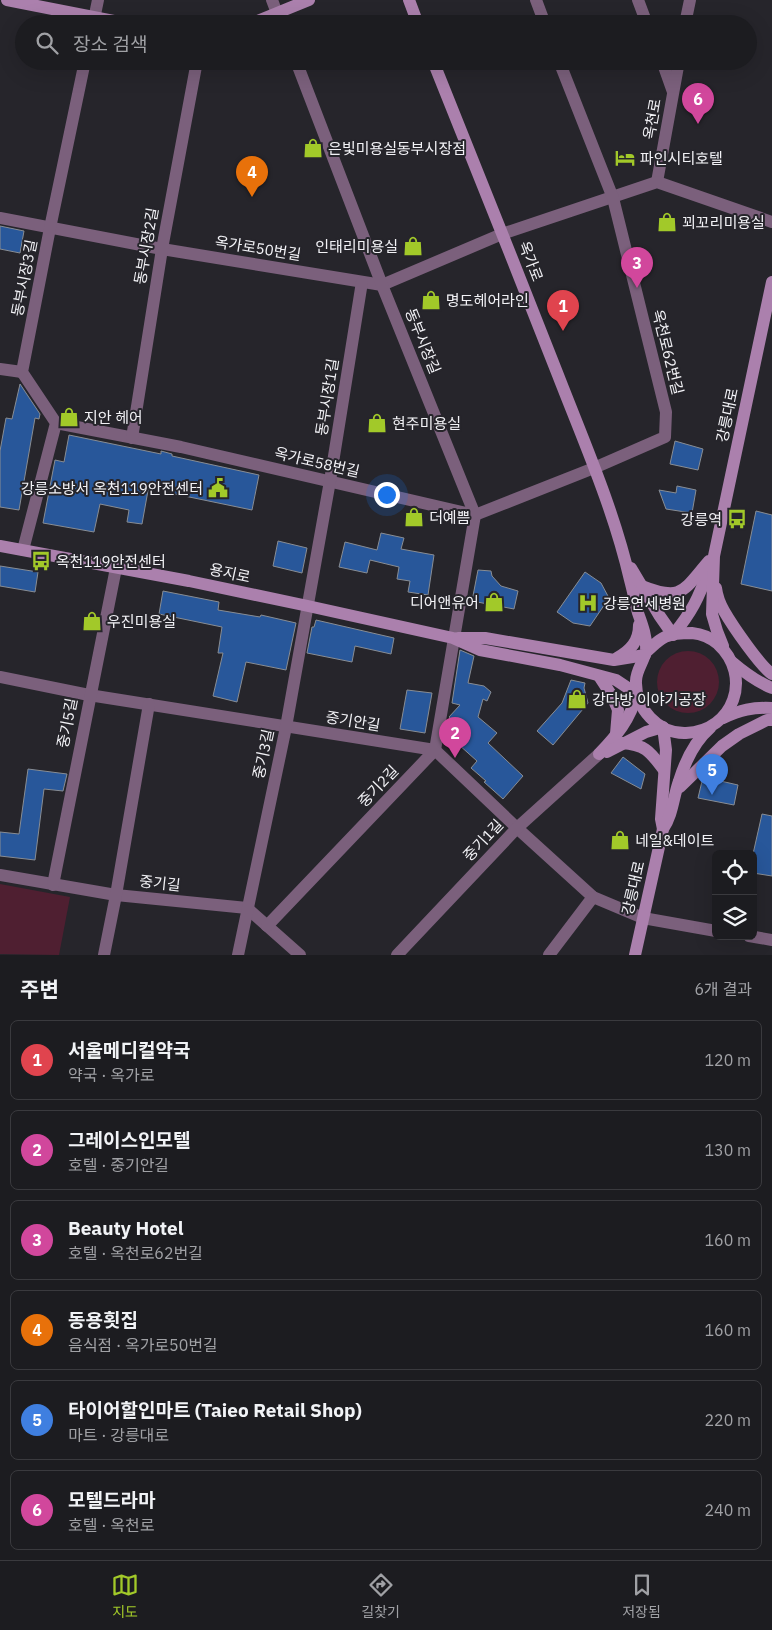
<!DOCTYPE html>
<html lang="ko">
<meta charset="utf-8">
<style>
body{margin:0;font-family:"IBM Plex Sans","Noto Sans KR",sans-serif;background:#252529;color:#f1f3f6}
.controls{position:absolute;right:15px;bottom:15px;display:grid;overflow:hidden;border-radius:8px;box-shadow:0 5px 20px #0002}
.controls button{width:45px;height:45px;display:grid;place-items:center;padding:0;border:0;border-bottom:1px solid #3a3a3e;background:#1c1c20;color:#f1f3f6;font:25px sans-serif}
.you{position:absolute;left:386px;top:494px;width:18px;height:18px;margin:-12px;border:4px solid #fff;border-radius:50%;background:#1a73e8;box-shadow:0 0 0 8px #1a73e833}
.badge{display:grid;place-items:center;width:32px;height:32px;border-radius:50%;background:#a2c929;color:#fff;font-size:16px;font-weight:700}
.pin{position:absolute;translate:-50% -41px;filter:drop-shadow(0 1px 2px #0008)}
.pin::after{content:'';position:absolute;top:26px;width:18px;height:15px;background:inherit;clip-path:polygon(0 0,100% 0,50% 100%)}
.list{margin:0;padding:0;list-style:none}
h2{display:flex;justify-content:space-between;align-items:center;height:65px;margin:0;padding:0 20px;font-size:21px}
h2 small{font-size:16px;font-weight:400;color:#a0a1a5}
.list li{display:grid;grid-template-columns:32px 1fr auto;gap:15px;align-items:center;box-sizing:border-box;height:80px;margin:0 10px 10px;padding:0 10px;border:1px solid #3a3a3e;border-radius:8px}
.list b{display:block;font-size:19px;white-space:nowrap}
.list p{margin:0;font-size:16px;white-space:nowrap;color:#a0a1a5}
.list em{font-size:16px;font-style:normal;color:#a0a1a5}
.icon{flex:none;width:28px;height:28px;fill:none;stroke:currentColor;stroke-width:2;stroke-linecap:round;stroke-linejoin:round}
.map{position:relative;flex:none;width:772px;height:955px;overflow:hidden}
.search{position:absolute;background:#1c1c20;box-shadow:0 5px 20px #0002;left:15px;right:15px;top:15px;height:55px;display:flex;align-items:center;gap:12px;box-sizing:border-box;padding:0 18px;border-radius:28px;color:#a0a1a5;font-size:19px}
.sheet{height:605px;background:#1c1c20}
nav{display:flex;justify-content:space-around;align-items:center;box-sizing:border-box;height:70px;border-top:1px solid #3a3a3e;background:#1c1c20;font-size:14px;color:#a0a1a5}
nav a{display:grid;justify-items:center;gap:2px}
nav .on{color:#a2c929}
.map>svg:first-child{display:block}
</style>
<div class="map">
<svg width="772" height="955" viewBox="0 0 772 955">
<rect width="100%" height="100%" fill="#26252b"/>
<g fill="#4f1f31">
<circle cx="688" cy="682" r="31"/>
<polygon points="0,884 70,897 59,955 0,954"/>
</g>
<g fill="#28579a" stroke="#888d94">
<polygon points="0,226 24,231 20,253 0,249"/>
<polygon points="20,384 40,414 39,419 35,418 19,510 0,507 0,451 6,418 12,419"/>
<polygon points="69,435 161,454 161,451 172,454 172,456 259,475 252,510 170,493 171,489 149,485 142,524 127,522 129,510 100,504 94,532 43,523 55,460 64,462"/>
<polygon points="675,441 703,449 698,470 670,464"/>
<polygon points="677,486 696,490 692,513 666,509 659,490 676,493"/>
<polygon points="756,511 772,515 772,591 741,584"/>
<polygon points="381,533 404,538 401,549 434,555 428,595 408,592 410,581 397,579 399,567 370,560 367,573 339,567 345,542 377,550"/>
<polygon points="278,541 307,548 302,573 273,566"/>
<polygon points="0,566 38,572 35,592 0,586"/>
<polygon points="478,570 491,571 492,576 501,586 518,591 514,609 472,601"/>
<polygon points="585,572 601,583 609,598 590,626 573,623 557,612"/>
<polygon points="163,591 219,602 218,610 260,617 261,615 296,623 286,670 246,662 237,702 213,696 223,653 218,653 222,627 159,614"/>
<polygon points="316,620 394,638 391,654 355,646 352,662 307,653 312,627 314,627"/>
<polygon points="460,650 474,656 468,683 484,686 491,692 487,701 483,699 478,717 497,733 488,743 523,776 503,799 484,782 486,781 471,768 477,761 449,736 458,725 449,717 460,705 452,703"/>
<polygon points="571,680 585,683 584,688 588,703 553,745 537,731 562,703"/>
<polygon points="407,690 432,693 425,733 400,729"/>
<polygon points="623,757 645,774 641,789 611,773"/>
<polygon points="28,769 67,774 63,791 44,789 35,860 0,856 0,832 19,834"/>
<polygon points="703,777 738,785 734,805 698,798"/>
<polygon points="762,814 772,816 772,876 753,873 753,854"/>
</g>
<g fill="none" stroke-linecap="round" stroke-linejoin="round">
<g stroke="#7b607c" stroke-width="12">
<polyline points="272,0 281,24"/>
<polyline points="536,0 545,24"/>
<polyline points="638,0 647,24"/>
<polyline points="93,24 98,0"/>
<polyline points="685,24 690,0"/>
<polyline points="662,61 673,92"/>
<polyline points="657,182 679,61"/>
<polyline points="0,218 162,249 382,285 502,234 657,182 772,222"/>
<polyline points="0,369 22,372"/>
<polyline points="56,423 181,447 475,515 594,468 665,437 666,412 613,198 559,61"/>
<polyline points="132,438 162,249 197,61"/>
<polyline points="23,550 56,423 22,372 50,228 85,61"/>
<polyline points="0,677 89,695 435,750 517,828 593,897 643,918 716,931"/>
<polyline points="0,875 116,895 247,908 300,955"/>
<polyline points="53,885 116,568"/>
<polyline points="267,926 435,750 475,515 382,285 296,61"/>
<polyline points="749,936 772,940"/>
<polyline points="104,955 116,895 149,704"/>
<polyline points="238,955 286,727 330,481 362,282"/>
<polyline points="397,955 517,828 599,754"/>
<polyline points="549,955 593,897"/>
</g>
<g stroke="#ab80ad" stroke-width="12">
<polyline points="7,0 129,24"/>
<polyline points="409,0 418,24"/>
<polyline points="250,24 309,0"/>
<path d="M433,61C475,166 517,270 558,375C584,442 614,510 630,580C633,591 635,602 638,613C642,624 647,637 646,650C645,660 636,670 636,681C635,708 658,734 686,733C734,731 753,676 718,644C711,638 702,634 692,633C683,633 673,633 665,637C658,640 652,647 646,652"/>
<path d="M0,546L189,581L308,606L453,638L480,650L560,665L616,680L637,694C630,720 617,735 599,754"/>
<path d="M631,568L659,615L673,635C691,613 699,598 708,571"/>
<path d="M642,586C682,602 683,591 709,561"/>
<path d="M716,588C717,596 720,604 724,611C732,625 760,666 772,674"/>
<polyline points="458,638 485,638 614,660 645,655"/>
<polyline points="723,646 717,631 712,614 714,556 772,282"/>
<path d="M617,658C631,650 639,641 639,625"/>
<path d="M732,662C745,673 757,682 772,688"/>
<polyline points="599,676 612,696 618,710 616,734"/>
<path d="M723,718C740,710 753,707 772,708"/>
<path d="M622,743C647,745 650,752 664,770"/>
<polyline points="607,752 646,732 663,727 666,750 661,819 663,829"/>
<polyline points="680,787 722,746 739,734 767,720 772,720"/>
<path d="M635,955L663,829C673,814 673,798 679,781C685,762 695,741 710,728"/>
</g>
</g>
<defs>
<symbol id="shop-bare" viewBox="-9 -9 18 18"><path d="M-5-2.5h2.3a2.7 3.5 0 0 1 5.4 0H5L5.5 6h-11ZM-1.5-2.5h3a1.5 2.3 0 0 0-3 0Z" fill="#a2c929" stroke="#26252b" stroke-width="2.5" paint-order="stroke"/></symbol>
<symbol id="hotel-bare" viewBox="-9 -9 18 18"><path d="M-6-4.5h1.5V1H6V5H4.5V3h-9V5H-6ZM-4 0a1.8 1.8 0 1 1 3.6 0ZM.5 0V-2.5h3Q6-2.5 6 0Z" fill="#a2c929" stroke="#26252b" stroke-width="2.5" paint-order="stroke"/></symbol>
<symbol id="civic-bare" viewBox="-9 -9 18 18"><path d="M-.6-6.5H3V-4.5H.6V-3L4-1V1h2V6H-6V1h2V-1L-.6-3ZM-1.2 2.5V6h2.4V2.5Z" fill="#a2c929" stroke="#26252b" stroke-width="2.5" paint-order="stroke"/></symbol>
<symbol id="bus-bare" viewBox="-9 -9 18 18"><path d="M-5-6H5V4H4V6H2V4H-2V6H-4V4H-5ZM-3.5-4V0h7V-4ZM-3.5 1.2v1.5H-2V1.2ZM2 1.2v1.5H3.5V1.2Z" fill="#a2c929" stroke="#26252b" stroke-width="2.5" paint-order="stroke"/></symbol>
<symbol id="hospital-bare" viewBox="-9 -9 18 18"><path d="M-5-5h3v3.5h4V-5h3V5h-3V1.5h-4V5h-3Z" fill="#a2c929" stroke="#26252b" stroke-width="2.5" paint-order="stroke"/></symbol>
</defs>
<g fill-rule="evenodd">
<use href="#shop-bare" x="299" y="134" width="28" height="28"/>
<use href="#hotel-bare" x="611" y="144" width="28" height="28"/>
<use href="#shop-bare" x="653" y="208" width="28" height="28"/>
<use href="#shop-bare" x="399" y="232" width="28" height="28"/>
<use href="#shop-bare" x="417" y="286" width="28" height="28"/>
<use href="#shop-bare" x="55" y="403" width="28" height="28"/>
<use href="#shop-bare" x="363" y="409" width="28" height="28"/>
<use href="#civic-bare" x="204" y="474" width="28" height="28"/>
<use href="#shop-bare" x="400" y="503" width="28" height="28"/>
<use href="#bus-bare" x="723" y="505" width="28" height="28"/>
<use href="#bus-bare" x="27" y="547" width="28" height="28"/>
<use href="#shop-bare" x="480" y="588" width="28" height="28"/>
<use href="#hospital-bare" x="574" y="589" width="28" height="28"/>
<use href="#shop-bare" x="78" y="607" width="28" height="28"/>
<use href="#shop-bare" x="563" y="685" width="28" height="28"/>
<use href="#shop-bare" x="606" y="826" width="28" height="28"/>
</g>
<g text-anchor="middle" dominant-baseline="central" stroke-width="4" stroke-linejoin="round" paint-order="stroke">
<g font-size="15" fill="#f2f2f6" stroke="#26252b">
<text transform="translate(652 119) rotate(-80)">옥천로</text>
<text transform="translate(146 246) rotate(-80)">동부시장2길</text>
<text transform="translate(258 248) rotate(9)">옥가로50번길</text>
<text transform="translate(531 261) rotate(69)">옥가로</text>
<text transform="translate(24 278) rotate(-79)">동부시장3길</text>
<text transform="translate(423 341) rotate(68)">동부시장길</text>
<text transform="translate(668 352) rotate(76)">옥천로62번길</text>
<text transform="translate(327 397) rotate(-81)">동부시장1길</text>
<text transform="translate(727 415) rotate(-78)">강릉대로</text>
<text transform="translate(317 462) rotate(13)">옥가로58번길</text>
<text transform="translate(230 573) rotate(12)">용지로</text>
<text transform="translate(353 721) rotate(9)">중기안길</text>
<text transform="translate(67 723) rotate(-79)">중기5길</text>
<text transform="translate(263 754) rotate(-78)">중기3길</text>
<text transform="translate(378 786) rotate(-46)">중기2길</text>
<text transform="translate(483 840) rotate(-47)">중기1길</text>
<text transform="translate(160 883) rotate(6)">중기길</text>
<text transform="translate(633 888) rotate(-77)">강릉대로</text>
</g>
<g font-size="15" fill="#f2f2f6" stroke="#26252b" text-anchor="start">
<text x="328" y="148">은빛미용실동부시장점</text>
<text x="640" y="158">파인시티호텔</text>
<text x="682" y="222">꾀꼬리미용실</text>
<text x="398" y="246" text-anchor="end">인태리미용실</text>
<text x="446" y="300">명도헤어라인</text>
<text x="84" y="417">지안 헤어</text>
<text x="392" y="423">현주미용실</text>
<text x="203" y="488" text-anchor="end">강릉소방서 옥천119안전센터</text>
<text x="429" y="517">더예쁨</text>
<text x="722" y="519" text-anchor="end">강릉역</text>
<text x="56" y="561">옥천119안전센터</text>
<text x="479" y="602" text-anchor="end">디어앤유어</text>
<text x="603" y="603">강릉연세병원</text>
<text x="107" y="621">우진미용실</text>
<text x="592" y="699">강다방 이야기공장</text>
<text x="635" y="840">네일&amp;데이트</text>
</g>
</g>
</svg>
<div class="controls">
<button><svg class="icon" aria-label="locate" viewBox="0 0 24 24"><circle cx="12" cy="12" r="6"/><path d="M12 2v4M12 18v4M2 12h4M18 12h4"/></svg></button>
<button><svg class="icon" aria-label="layers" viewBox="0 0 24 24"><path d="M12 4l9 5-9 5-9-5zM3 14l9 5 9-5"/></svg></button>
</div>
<div class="you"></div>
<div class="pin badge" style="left:563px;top:331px;background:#e0444e">1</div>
<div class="pin badge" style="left:455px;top:758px;background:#d1479c">2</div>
<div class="pin badge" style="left:637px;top:288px;background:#d1479c">3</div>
<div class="pin badge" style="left:252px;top:197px;background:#e8710a">4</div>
<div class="pin badge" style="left:712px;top:795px;background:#3f7fe0">5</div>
<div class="pin badge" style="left:698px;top:124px;background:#d1479c">6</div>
<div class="search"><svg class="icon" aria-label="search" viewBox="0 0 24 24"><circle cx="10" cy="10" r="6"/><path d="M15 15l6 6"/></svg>장소 검색</div>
</div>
<section class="sheet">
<h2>주변<small>6개 결과</small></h2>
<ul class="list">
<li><span class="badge" style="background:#e0444e">1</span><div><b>서울메디컬약국</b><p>약국 · 옥가로</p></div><em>120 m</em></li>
<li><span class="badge" style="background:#d1479c">2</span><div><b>그레이스인모텔</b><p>호텔 · 중기안길</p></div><em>130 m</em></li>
<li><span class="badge" style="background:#d1479c">3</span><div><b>Beauty Hotel</b><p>호텔 · 옥천로62번길</p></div><em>160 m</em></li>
<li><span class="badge" style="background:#e8710a">4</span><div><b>동용횟집</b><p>음식점 · 옥가로50번길</p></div><em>160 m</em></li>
<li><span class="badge" style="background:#3f7fe0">5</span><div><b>타이어할인마트 (Taieo Retail Shop)</b><p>마트 · 강릉대로</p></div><em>220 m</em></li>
<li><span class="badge" style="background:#d1479c">6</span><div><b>모텔드라마</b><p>호텔 · 옥천로</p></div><em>240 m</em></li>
</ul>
</section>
<nav>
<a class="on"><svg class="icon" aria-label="map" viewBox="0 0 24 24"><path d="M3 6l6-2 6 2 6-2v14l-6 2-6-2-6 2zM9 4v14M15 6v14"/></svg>지도</a>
<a><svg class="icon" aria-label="directions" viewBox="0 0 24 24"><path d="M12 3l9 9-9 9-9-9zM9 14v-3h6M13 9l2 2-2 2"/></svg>길찾기</a>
<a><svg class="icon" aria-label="saved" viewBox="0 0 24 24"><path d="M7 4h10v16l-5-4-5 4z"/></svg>저장됨</a>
</nav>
